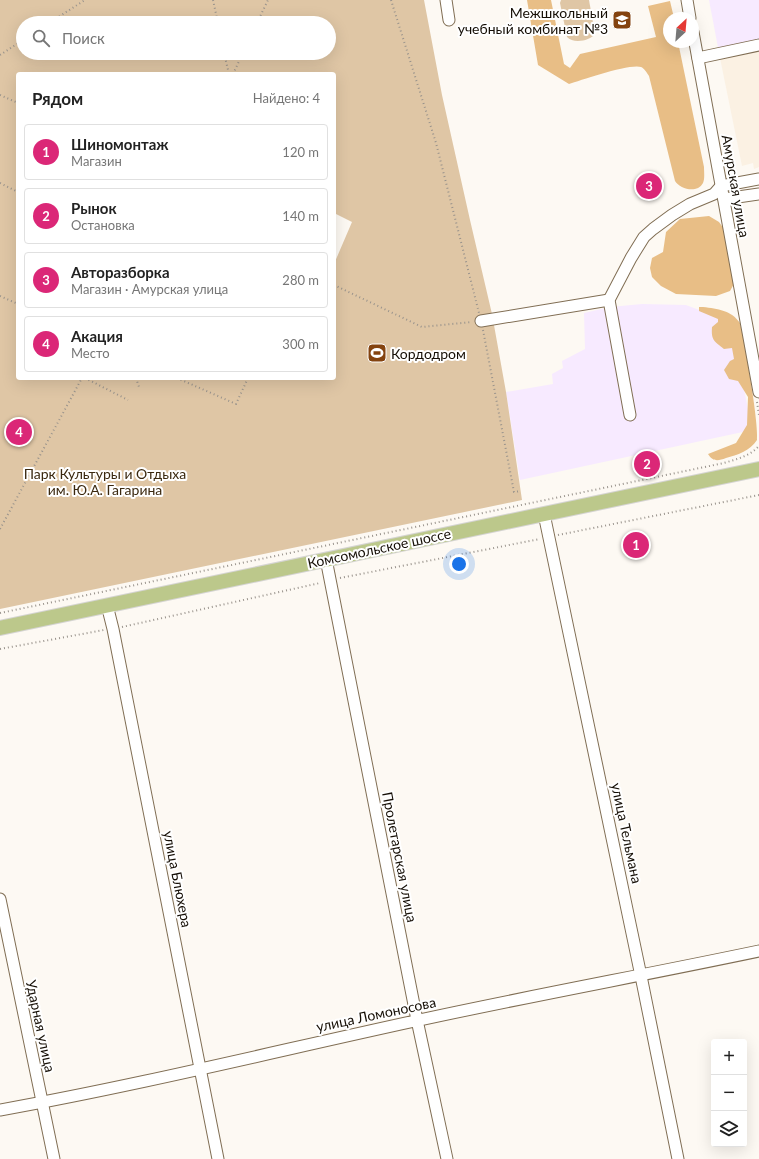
<!DOCTYPE html>
<html lang="ru">
<meta charset="utf-8">
<style>
body{margin:0;font-family:Lato,sans-serif;background:#f6f6f6;color:#222}
.controls{position:absolute;right:12px;bottom:12px;display:grid;overflow:hidden;border-radius:4px;box-shadow:0 4px 16px #0002}
.controls button{width:36px;height:36px;display:grid;place-items:center;padding:0;border:0;border-bottom:1px solid #e0e0e0;background:#fff;color:#222;font:20px sans-serif}
.compass{position:absolute;left:663px;top:12px;width:36px;height:36px;border-radius:50%;background:#fff;box-shadow:0 4px 16px #0002;rotate:26deg}
.you{position:absolute;left:459px;top:564px;width:14px;height:14px;margin:-10px;border:3px solid #fff;border-radius:50%;background:#1a73e8;box-shadow:0 0 0 6px #1a73e833}
.badge{display:grid;place-items:center;width:26px;height:26px;border-radius:50%;background:#db2777;color:#fff;font-size:13px;font-weight:700}
.pin{position:absolute;translate:-50% -50%;border:2px solid #fff;box-shadow:0 1px 4px #0006}
.list{margin:0;padding:0;list-style:none}
h2{display:flex;justify-content:space-between;align-items:center;height:52px;margin:0;padding:0 16px;font-size:17px}
h2 small{font-size:13px;font-weight:400;color:#767676}
.list li{display:grid;grid-template-columns:26px 1fr auto;gap:12px;align-items:center;box-sizing:border-box;height:56px;margin:0 8px 8px;padding:0 8px;border:1px solid #e0e0e0;border-radius:4px}
.list b{display:block;font-size:15px;white-space:nowrap}
.list p{margin:0;font-size:13px;white-space:nowrap;color:#767676}
.list em{font-size:13px;font-style:normal;color:#767676}
.icon{flex:none;width:22px;height:22px;fill:none;stroke:currentColor;stroke-width:2;stroke-linecap:round;stroke-linejoin:round}
.map{position:relative;flex:none;width:759px;height:1159px;overflow:hidden}
.search{position:absolute;background:#fff;box-shadow:0 4px 16px #0002;left:16px;top:16px;width:320px;height:44px;display:flex;align-items:center;gap:10px;box-sizing:border-box;padding:0 14px;border-radius:22px;color:#767676;font-size:15px}
.panel{position:absolute;background:#fff;box-shadow:0 4px 16px #0002;left:16px;top:72px;width:320px;height:308px;border-radius:4px}
.map>svg:first-child{display:block}
</style>
<div class="map">
<svg width="759" height="1159" viewBox="0 0 759 1159">
<rect width="100%" height="100%" fill="#fdf9f3"/>
<g fill="#f7eaff">
<polygon points="709,0 759,0 759,50 720,58"/>
<polygon points="642,304 686,305 731,322 752,430 520,480 506,392 553,384 552,374 563,368 562,361 585,349 584,313 610,307"/>
</g>
<polygon fill="#fbf1e3" points="759,50 759,167 754,169 753,163 742,166 720,58"/>
<g fill="#dfc6a5" fill-rule="evenodd">
<path d="M0,0H424L442,95L470,220L492,314L506,392L522,500L0,609ZM23,23H329V53H23ZM18,74H334V213L352,222L334,264V378H18Z"/>
<path d="M561,0H589L595,34C590,41 573,44 567,37L560,3Z"/>
</g>
<g fill="#e8be86">
<path d="M527,0H551L564,64L570,68L580,54L656,37L648,6L670,1L674,18H669V42H678L704,167C704,172 705,179 703,183C697,194 680,189 675,181L649,76C647,73 644,68 641,67C631,63 581,80 569,84L538,65Z"/>
<polygon points="709,216 719,222 724,229 735,282 730,291 716,296 676,294 661,286 652,277 650,268 652,258 663,252 666,232 680,219"/>
<path d="M699,307H703C718,309 731,310 740,323C745,344 759,424 757,440C750,451 737,455 726,458C718,461 713,462 708,454L736,443L747,425L748,397L738,381L729,379L724,370L730,361L734,359L732,348L724,349C714,341 711,340 712,327L718,322V319L699,311Z"/>
</g>
<g fill="none" stroke-linecap="round" stroke-linejoin="round">
<defs>
<g id="minor">
<polyline points="446,0 449,20"/>
<polyline points="687,0 690,18"/>
<polyline points="693,32 759,392"/>
<polyline points="698,58 759,45"/>
<polyline points="724,199 759,194"/>
<polyline points="481,321 609,300"/>
<polyline points="630,415 609,300 631,258 644,237 653,229 672,215 690,204 714,194 721,186 759,179"/>
<polyline points="544,514 641,976 678,1159"/>
<polyline points="326,559 417,1020 447,1159"/>
<polyline points="107,605 113,629 218,1159"/>
<polyline points="0,899 54,1159"/>
<path d="M0,1110C139,1085 277,1051 415,1021C529,996 645,975 759,951"/>
</g>
<polyline id="major" points="0,628 759,469"/>
</defs>
<use href="#minor" stroke="#806e54" stroke-width="13"/>
<use href="#major" stroke="#d5d4d2" stroke-width="16"/>
<g stroke="#99938c" stroke-width="2" stroke-dasharray="1 3" stroke-linecap="butt">
<polyline points="213,0 218,23"/>
<polyline points="391,0 436,143 479,313"/>
<polyline points="49,23 85,0"/>
<polyline points="257,23 268,0"/>
<polyline points="224,53 229,74"/>
<polyline points="0,55 23,40"/>
<polyline points="233,74 243,53"/>
<polyline points="0,95 18,103"/>
<polyline points="0,183 18,192"/>
<polyline points="334,285 422,327 472,322"/>
<polyline points="0,296 18,304"/>
<polyline points="483,330 514,492 521,491"/>
<polyline points="85,378 128,400"/>
<polyline points="136,378 139,387"/>
<polyline points="177,378 236,404 248,378"/>
<polyline points="757,402 759,415"/>
<polyline points="0,529 82,378"/>
<polyline points="558,535 759,495"/>
<polyline points="340,578 540,539"/>
<path d="M0,613L724,463C737,459 750,456 759,446"/>
<polyline points="122,627 320,583"/>
<polyline points="0,649 104,630"/>
</g>
<use href="#minor" stroke="#fff" stroke-width="11"/>
<use href="#major" stroke="#bcc88b" stroke-width="14"/>
</g>
<defs>
<symbol id="university-square" viewBox="-11 -11 22 22"><rect x="-9" y="-9" width="18" height="18" rx="4" fill="#84430f" stroke="#fff"/><path d="M0-5L7-2L0 1L-7-2ZM-4 1L0 2.5L4 1V4Q0 6-4 4Z" fill="#fff"/></symbol>
<symbol id="stadium-square" viewBox="-11 -11 22 22"><rect x="-9" y="-9" width="18" height="18" rx="4" fill="#84430f" stroke="#fff"/><path d="M0-5a6.5 5 0 1 0 0 10a6.5 5 0 1 0 0-10ZM-3.5-1.8h7v3.6h-7Z" fill="#fff"/></symbol>
</defs>
<g fill-rule="evenodd">
<use href="#university-square" x="611" y="9" width="22" height="22"/>
<use href="#stadium-square" x="366" y="342" width="22" height="22"/>
</g>
<g text-anchor="middle" dominant-baseline="central" stroke-width="4" stroke-linejoin="round" paint-order="stroke">
<g font-size="14" fill="#150e05" stroke="#fff" text-anchor="end">
<text x="608" y="12">Межшкольный<tspan x="608" dy="16">учебный комбинат №3</tspan></text>
<text x="391" y="353" text-anchor="start">Кордодром</text>
</g>
<g font-size="14" fill="#150e05" stroke="#fff">
<text transform="translate(736 186) rotate(80)">Амурская улица</text>
<text transform="translate(379 548) rotate(-12)">Комсомольское шоссе</text>
<text transform="translate(627 833) rotate(78)">улица Тельмана</text>
<text transform="translate(400 857) rotate(79)">Пролетарская улица</text>
<text transform="translate(178 879) rotate(79)">улица Блюхера</text>
<text transform="translate(376 1014) rotate(-12)">улица Ломоносова</text>
<text transform="translate(41 1026) rotate(78)">Ударная улица</text>
</g>
<g font-size="14" fill="#3a280f" stroke="#fff">
<text x="105" y="473">Парк Культуры и Отдыха<tspan x="105" dy="16">им. Ю.А. Гагарина</tspan></text>
</g>
</g>
</svg>
<div class="controls">
<button>+</button>
<button>−</button>
<button><svg class="icon" aria-label="layers" viewBox="0 0 24 24"><path d="M12 4l9 5-9 5-9-5zM3 14l9 5 9-5"/></svg></button>
</div>
<svg class="compass" viewBox="-18 -18 36 36"><path d="M0-13l5 13h-10z" fill="#e53935"/><path d="M0 13l5-13h-10z" fill="#767676"/></svg>
<div class="you"></div>
<div class="pin badge" style="left:636px;top:545px">1</div>
<div class="pin badge" style="left:647px;top:464px">2</div>
<div class="pin badge" style="left:649px;top:186px">3</div>
<div class="pin badge" style="left:19px;top:432px">4</div>
<div class="search"><svg class="icon" aria-label="search" viewBox="0 0 24 24"><circle cx="10" cy="10" r="6"/><path d="M15 15l6 6"/></svg>Поиск</div>
<section class="panel">
<h2>Рядом<small>Найдено: 4</small></h2>
<ul class="list">
<li><span class="badge">1</span><div><b>Шиномонтаж</b><p>Магазин</p></div><em>120 m</em></li>
<li><span class="badge">2</span><div><b>Рынок</b><p>Остановка</p></div><em>140 m</em></li>
<li><span class="badge">3</span><div><b>Авторазборка</b><p>Магазин · Амурская улица</p></div><em>280 m</em></li>
<li><span class="badge">4</span><div><b>Акация</b><p>Место</p></div><em>300 m</em></li>
</ul>
</section>
</div>
